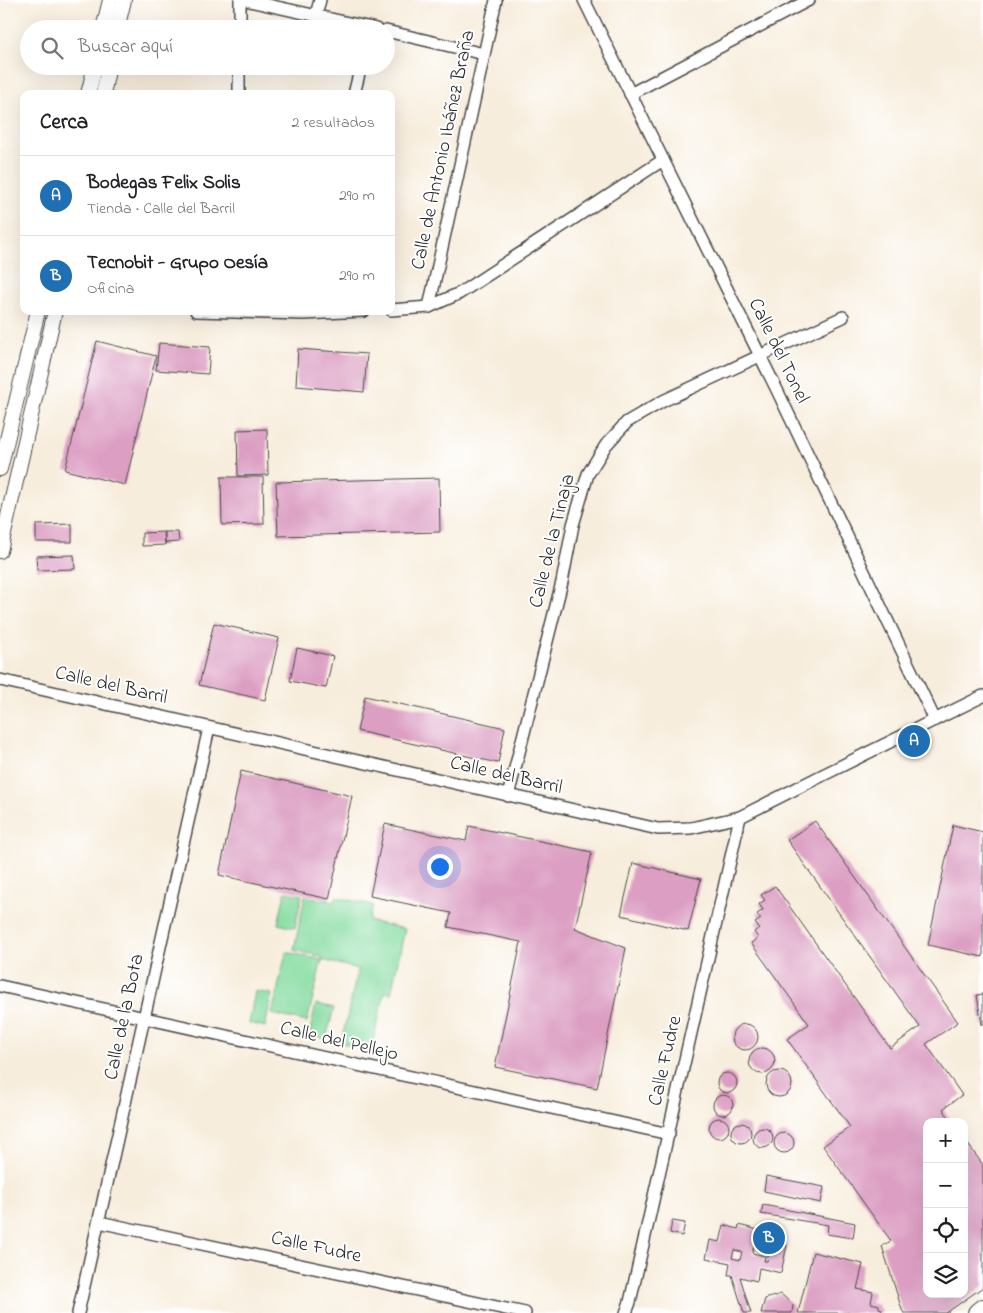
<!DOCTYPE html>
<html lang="es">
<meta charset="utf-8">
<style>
body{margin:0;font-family:"Indie Flower",sans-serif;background:#f6f6f6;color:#202124}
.controls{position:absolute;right:15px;bottom:15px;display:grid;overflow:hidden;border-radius:10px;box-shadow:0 5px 20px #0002}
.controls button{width:45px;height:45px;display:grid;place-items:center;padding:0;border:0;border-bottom:1px solid #e0e0e0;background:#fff;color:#202124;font:25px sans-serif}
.you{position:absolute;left:439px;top:866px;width:18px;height:18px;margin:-12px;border:4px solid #fff;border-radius:50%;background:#1a73e8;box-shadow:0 0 0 8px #1a73e833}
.badge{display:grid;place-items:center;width:32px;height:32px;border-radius:50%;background:#1f6fb2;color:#fff;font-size:16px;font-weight:700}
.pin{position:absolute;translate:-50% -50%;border:2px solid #fff;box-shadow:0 1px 5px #0006}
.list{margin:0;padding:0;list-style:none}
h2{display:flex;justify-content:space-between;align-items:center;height:65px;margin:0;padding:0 20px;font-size:21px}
h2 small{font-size:16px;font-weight:400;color:#757577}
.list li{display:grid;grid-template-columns:32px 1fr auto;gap:15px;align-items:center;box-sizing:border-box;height:80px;padding:0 20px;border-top:1px solid #e0e0e0}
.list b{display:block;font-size:19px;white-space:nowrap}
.list p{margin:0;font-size:16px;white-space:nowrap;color:#757577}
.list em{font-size:16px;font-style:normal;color:#757577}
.icon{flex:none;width:28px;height:28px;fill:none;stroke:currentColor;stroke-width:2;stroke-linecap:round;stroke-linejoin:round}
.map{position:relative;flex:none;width:983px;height:1313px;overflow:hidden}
.search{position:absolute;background:#fff;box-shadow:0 5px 20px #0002;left:20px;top:20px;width:375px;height:55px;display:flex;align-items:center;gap:12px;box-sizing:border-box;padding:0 18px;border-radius:28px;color:#757577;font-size:19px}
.panel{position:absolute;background:#fff;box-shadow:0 5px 20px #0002;left:20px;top:90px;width:375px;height:225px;border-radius:10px}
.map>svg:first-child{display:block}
</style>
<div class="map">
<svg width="983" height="1313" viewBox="0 0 983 1313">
<rect width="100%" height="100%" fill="#fff"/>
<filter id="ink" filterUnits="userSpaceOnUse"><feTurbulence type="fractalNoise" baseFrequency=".02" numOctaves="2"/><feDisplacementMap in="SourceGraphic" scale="10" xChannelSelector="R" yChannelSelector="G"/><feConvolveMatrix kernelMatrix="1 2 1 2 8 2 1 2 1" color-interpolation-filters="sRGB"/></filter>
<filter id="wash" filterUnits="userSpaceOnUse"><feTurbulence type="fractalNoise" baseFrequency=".0096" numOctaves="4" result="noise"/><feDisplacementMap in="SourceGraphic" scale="20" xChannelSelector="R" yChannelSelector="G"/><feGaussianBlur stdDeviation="1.12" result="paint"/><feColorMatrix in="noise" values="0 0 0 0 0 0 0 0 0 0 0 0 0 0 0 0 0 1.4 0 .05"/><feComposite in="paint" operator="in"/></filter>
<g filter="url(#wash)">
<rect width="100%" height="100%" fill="#f7eddc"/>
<g fill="#85dca0" stroke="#588466">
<polygon points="285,892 302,895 295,928 278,924"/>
<polygon points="305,896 334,902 336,897 373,905 369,921 405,929 391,993 385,992 371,1050 341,1043 358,969 322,960 307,1022 272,1014 286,952 322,960 322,957 294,950"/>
<polygon points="255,991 272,994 265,1027 249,1023"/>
<polygon points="316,1004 334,1008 326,1039 309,1035"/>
</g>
<g id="blocks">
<g fill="#dc9fc3" fill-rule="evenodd">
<polygon points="97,341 156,356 125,485 65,470"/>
<polygon points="159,343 210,347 208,374 156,370"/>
<polygon points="298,349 367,354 364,392 296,386"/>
<polygon points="267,429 268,475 238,476 237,430"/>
<polygon points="221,477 263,477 264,524 222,525"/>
<polygon points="439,478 440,532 278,536 276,482"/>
<polygon points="72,524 72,542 36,542 36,525"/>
<polygon points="164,532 165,545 142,546 142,533"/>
<polygon points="165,532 178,532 179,542 165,543"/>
<polygon points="74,555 75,569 37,570 36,556"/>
<polygon points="214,623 279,638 265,700 199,685"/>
<polygon points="297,648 333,656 326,688 290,681"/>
<polygon points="365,696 505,728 498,763 357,731"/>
<polygon points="241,771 352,796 329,899 219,875"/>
<polygon points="815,821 958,1022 926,1044 962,1095 943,1109 952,1122 927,1122 927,1294 964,1294 964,1139 983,1165 983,1287 946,1313 904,1313 902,1310 882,1246 891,1241 823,1146 850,1127 787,1039 809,1024 751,943 758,938 754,932 759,928 755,923 761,919 757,914 763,910 759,904 765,900 761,895 775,886 890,1048 920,1027 787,840"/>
<polygon points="385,824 466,841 469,826 592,852 575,928 626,948 597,1088 495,1067 521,942 448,927 451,913 370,896"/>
<polygon points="953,825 983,832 983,957 928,945"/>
<polygon points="633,863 701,879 688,931 621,915"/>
<polygon points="983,994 983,1025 982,1025 977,995"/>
<circle cx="745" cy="1037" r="13"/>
<circle cx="762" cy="1061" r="13"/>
<circle cx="779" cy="1084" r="13"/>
<circle cx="727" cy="1083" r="10"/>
<circle cx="723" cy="1105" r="10"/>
<circle cx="719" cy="1128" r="10"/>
<circle cx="741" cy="1133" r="10"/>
<circle cx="763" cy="1138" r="10"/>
<circle cx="784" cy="1143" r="10"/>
<polygon points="766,1176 824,1187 821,1203 764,1191"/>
<polygon points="763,1205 855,1223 853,1238 827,1234 828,1225 761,1214"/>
<polygon points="672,1221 685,1223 682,1236 670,1233"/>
<path d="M724,1225L738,1229L739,1225L758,1230L752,1253L765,1256L764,1261H767L771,1241L787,1245L781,1273L759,1268L757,1281L740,1277L751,1313H744L732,1275H728L730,1263L706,1258L710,1240L720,1242ZM734,1250L742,1252L740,1260L732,1258Z"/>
<polygon points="813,1252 863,1264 857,1289 873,1292 871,1303 879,1305 879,1308 882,1309 881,1313 798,1313"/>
<polygon points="781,1294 793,1305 792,1313 761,1313 765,1299"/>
</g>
</g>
</g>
<g filter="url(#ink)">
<use href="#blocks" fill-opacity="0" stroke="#4a4846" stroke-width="1"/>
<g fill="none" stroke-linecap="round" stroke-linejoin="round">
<defs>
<g id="minor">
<polyline points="245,0 376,29"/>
<polyline points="584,0 777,390 935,720"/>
<polyline points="316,15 320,0"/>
<polyline points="240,29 240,0"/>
<polyline points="386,31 484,54"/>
<polyline points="239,94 239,66"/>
<polyline points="354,94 361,66"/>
<polyline points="630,94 809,0"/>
<polyline points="429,307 496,0"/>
<polyline points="391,310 429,307 460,293 663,160"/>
<polyline points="196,311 304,314 364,311"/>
<polyline points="0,680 658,829 691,828 740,817 823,775 983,696"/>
<polyline points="508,796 562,582 573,525 588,474 606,445 627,422 663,401 843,317"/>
<polyline points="0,986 669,1134"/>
<polyline points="99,1222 525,1313"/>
<polyline points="78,1313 209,728"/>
<polyline points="626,1313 630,1302 740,817"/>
</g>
<g id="tertiary">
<polyline points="103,29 110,0"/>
<polyline points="117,29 124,0"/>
<polyline points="88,94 95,66"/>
<polyline points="103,94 109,66"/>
<polyline points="0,469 38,311"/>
<polyline points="0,551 55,311"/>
</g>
<polyline id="motorway" points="978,1313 983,1309"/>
</defs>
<use href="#minor" stroke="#4a4846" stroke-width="14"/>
<use href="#tertiary" stroke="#4a4846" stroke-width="16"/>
<use href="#motorway" stroke="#4a4846" stroke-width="22"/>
<use href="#minor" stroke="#fff" stroke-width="11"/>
<use href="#tertiary" stroke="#fff" stroke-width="14"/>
<use href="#motorway" stroke="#fff" stroke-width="20"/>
</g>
</g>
<g text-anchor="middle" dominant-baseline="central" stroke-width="4" stroke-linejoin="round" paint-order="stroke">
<g font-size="20" fill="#2b2b2b" stroke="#fff">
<text transform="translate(444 150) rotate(-78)">Calle de Antonio Ibáñez Braña</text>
<text transform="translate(778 351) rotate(64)">Calle del Tonel</text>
<text transform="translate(553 541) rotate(-76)">Calle de la Tinaja</text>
<text transform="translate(111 686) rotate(13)">Calle del Barril</text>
<text transform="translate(506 776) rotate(13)">Calle del Barril</text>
<text transform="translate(125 1017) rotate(-78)">Calle de la Bota</text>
<text transform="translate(339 1042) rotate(13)">Calle del Pellejo</text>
<text transform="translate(666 1061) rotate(-77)">Calle Fudre</text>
<text transform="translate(316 1248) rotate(12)">Calle Fudre</text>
</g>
</g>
</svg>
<div class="controls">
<button>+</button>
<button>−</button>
<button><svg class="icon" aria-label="locate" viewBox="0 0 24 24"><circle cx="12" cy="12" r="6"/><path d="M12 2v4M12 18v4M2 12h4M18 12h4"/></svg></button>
<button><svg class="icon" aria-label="layers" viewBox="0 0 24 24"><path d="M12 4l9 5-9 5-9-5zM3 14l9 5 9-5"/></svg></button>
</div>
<div class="you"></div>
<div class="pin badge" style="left:914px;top:741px">A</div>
<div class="pin badge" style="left:769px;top:1238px">B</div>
<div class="search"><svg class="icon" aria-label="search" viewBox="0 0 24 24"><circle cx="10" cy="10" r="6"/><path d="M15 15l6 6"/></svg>Buscar aquí</div>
<section class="panel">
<h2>Cerca<small>2 resultados</small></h2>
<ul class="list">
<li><span class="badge">A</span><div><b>Bodegas Felix Solis</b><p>Tienda · Calle del Barril</p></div><em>290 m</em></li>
<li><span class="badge">B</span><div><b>Tecnobit - Grupo Oesía</b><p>Oficina</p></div><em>290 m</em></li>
</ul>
</section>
</div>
